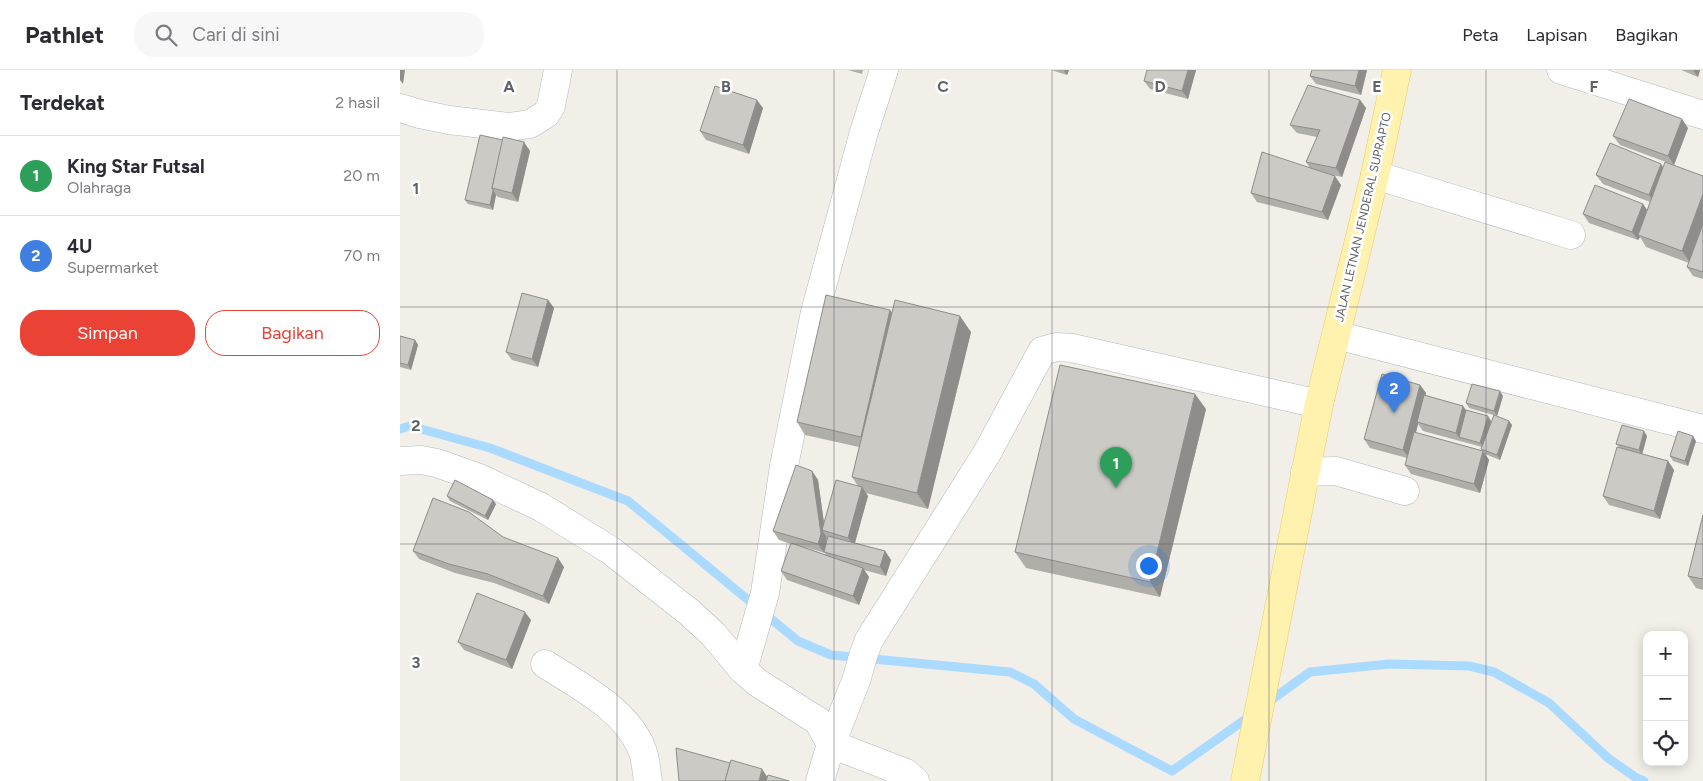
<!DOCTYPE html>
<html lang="id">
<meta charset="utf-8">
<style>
body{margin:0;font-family:Figtree,sans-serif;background:#f7f7f7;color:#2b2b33}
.controls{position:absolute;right:15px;bottom:15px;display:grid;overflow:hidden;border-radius:10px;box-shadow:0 2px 12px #0003}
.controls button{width:45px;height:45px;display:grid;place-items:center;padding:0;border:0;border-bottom:1px solid #e1e1e2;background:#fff;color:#2b2b33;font:25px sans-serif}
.you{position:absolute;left:748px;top:495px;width:18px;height:18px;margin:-12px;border:4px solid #fff;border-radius:50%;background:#1a73e8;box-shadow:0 0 0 8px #1a73e833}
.badge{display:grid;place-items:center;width:32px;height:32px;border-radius:50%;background:#ea4335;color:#fff;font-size:16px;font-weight:700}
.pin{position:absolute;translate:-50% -41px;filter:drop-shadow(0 1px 2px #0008)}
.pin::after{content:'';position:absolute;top:26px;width:18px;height:15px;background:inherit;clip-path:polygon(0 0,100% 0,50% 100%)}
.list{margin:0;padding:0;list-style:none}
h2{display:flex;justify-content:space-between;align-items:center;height:65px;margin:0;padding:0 20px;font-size:21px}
h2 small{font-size:16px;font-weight:400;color:#7c7c81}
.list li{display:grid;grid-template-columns:32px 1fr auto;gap:15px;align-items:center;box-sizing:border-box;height:80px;padding:0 20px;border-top:1px solid #e1e1e2}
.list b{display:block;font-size:19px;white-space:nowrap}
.list p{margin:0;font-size:16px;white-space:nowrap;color:#7c7c81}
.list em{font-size:16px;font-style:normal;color:#7c7c81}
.actions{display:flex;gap:10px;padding:15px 20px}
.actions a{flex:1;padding:11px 0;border:1px solid #ea4335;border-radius:20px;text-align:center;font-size:18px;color:#ea4335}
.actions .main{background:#ea4335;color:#fff}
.icon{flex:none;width:28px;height:28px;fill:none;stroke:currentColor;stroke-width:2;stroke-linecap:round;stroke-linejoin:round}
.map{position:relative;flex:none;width:1303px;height:711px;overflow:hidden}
header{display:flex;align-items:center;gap:30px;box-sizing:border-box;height:70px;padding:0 25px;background:#fff;border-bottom:1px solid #e1e1e2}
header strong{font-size:24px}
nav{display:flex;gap:28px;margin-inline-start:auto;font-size:18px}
.search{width:350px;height:45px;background:#f7f7f7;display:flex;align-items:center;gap:12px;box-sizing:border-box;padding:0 18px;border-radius:20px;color:#7c7c81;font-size:19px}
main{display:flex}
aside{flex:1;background:#fff}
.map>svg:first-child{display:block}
</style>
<header>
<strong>Pathlet</strong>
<div class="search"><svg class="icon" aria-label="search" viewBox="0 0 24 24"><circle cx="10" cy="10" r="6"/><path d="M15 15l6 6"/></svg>Cari di sini</div>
<nav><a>Peta</a><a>Lapisan</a><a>Bagikan</a></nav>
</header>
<main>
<aside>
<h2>Terdekat<small>2 hasil</small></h2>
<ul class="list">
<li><span class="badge" style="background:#2e9e5b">1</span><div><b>King Star Futsal</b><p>Olahraga</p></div><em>20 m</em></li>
<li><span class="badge" style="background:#3f7fe0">2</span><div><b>4U</b><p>Supermarket</p></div><em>70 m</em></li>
</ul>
<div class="actions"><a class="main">Simpan</a><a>Bagikan</a></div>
</aside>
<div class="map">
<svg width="1303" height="711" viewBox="0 0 1303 711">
<rect width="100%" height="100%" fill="#f1efe8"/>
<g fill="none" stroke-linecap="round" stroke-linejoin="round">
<g stroke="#aadaff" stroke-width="9">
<polyline points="0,359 10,356 90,378 228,431 398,571 431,585 610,602 634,614 674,649 772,701 853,644"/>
<polyline points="867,633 910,602 989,594 1069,596 1094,602 1149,633 1208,688 1235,707 1244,711"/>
</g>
<defs>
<g id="minor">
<polyline points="1161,0 1303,45"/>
<polyline points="0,38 20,44 49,50 109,57 130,54 146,44 151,36 158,0"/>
<polyline points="975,105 1171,165"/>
<polyline points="936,265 1303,359"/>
<polyline points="0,391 21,390 37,393 79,408 141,437 210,480 289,542 313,564 343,600 358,613 418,651 431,674 506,703 515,711"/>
<polyline points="905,402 936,401 1005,421"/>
<path d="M145,594C178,615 225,639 241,677C246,687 246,700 248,711"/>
<polyline points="343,600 365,523 384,396 415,242 464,62 484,0"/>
<polyline points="420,711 431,674 457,608 463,586 469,570 587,383 642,281 656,277 672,278 919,334"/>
</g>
<polyline id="major" points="845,711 919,334 975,105 997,0"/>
</defs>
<use href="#minor" stroke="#b5b8bc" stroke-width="29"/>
<use href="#major" stroke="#f2c960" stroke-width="29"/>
<use href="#minor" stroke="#fff" stroke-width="28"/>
<use href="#major" stroke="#fff2af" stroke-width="28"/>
</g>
<g fill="#afaea9" fill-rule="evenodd">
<polygon points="448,0 463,0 462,4"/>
<polygon points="651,0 669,0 667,5"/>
<polygon points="796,0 788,29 750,19 744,11"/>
<polygon points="912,0 967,0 961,25 916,14 910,6"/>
<polygon points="1281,0 1300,0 1298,7"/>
<polygon points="960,30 966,38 942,107 932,105 941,115 928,150 857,132 851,123 910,98 906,92 917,67 897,63 890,55"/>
<polygon points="363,38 349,84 306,70 300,61"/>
<polygon points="1288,58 1274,95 1220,75 1213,66"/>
<polygon points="130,81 118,132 98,127 96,125 93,140 68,134 65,130"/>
<polygon points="1263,97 1303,106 1303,209 1293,206 1287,197 1289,193 1246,177 1240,167 1238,170 1189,153 1183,144 1243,134 1247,140 1250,132 1203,114 1196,105"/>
<polygon points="148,230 154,238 138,297 112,290 106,282"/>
<path d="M492,242L571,262L528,439L466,423L468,426L455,473L485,481L491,490L486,506L464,500L469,507L459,535L387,510L381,501L391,474L379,470L373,461L412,401L418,410L424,452L458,416L452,407L459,377L405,365L397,352ZM401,476L425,483L426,485Z"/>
<polygon points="0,266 15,270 18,275 11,300 0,297"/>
<polygon points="1020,315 1026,323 1026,326 1063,336 1066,340 1091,351 1089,359 1109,351 1112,355 1100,390 1085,384 1081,379 1082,377 1023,361 1018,354 1016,363 1083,381 1089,390 1080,423 1011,404 1005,395 1007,388 970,378 964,369"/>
<polygon points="1103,326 1097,346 1069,338 1066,333"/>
<polygon points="806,339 760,527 626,498 615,482"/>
<polygon points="1247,366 1242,384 1268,391 1274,400 1260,449 1209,435 1203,426 1219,377 1216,374"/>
<polygon points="1296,371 1288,396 1273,391 1270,386"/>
<polygon points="47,426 96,434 88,450 50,431"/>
<polygon points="1303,445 1303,520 1296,518 1288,506"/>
<polygon points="103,467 164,497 149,534 94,513 55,503 19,489 13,481"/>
<polygon points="131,550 112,599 64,580 58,572"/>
</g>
<g fill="#8f8d8a">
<polygon points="0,0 5,0 3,14 0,10"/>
<polygon points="665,0 669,0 667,5 664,1"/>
<polygon points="788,0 796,0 788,29 782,21"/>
<polygon points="959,0 967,0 961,25 955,16"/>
<polygon points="1293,0 1300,0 1298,7"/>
<polygon points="357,30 363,38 349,84 343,75"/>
<polygon points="960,30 966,38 942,107 936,98"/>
<polygon points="1282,49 1288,58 1274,95 1268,86"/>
<polygon points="124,72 130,81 118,132 112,123"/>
<polygon points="1261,94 1267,103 1256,134 1249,125"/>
<polygon points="935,106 941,115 928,150 922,142"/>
<polygon points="93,120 96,125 93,140 90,135"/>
<polygon points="1303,124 1303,160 1291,194 1282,181"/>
<polygon points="1243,134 1249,143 1238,165 1240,167 1238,170 1232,162"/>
<polygon points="148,230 154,238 138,297 132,289"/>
<polygon points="490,240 499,252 461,367"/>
<polygon points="560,246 571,262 528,439 517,423"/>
<polygon points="15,270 18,275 11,300 8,295"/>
<polygon points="1020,315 1026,323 1018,353 1017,352 1018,354 1009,388 1003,380"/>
<polygon points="1100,321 1103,326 1097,346 1094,341"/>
<polygon points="795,324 806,339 760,527 750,512"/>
<polygon points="1063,336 1069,345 1059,367 1062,372 1056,363"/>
<polygon points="1088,346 1091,351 1084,378 1080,373"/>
<polygon points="1109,351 1112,355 1100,390 1097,385"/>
<polygon points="1244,361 1247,366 1242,385 1239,380"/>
<polygon points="1293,366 1296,371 1288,396 1285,391"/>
<polygon points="1083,381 1089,390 1080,423 1074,414"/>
<polygon points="1268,391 1274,400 1260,449 1254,441"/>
<polygon points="412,401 418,410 425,461 422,460 426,466 427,473 424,483 418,474"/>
<polygon points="462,417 468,426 454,476 448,468"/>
<polygon points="93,430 96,434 88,450 85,446"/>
<polygon points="485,481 491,490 486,506 480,497"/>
<polygon points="158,488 164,497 149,534 143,526"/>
<polygon points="463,498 469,507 459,535 453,526"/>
<polygon points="125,542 131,550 112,599 106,590"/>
<polygon points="362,699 368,708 367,711 359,711"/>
</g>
<g fill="#cccac5" stroke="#8f8d8a">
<polygon points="747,0 788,0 782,21 744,11"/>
<polygon points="912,0 959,0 955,16 910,6"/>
<polygon points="908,15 960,30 936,98 906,92 920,60 890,55"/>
<polygon points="315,16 357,30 343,75 300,61"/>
<polygon points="1229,29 1282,49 1268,86 1213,66"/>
<polygon points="80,65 103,70 92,118 93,120 90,135 65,130"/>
<polygon points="103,67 124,72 112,123 92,118"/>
<polygon points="1210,73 1261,94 1249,125 1196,105"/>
<polygon points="862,82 935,106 922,142 851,123"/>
<polygon points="1265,92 1303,106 1303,124 1282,181 1238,165"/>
<polygon points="1195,115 1243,134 1232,162 1183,144"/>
<polygon points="1303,154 1303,202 1287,197"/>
<polygon points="122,223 148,230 132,289 106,282"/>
<polygon points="426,225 490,240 461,367 397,352"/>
<polygon points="495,230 560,246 517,423 452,407"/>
<polygon points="0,266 15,270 8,295 0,293"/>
<polygon points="660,295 795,324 750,512 615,482"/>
<polygon points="982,304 1020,315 1003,380 964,369"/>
<polygon points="1072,314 1100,321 1094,341 1066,333"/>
<polygon points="1024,325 1063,336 1056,363 1017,352"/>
<polygon points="1066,340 1088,346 1080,373 1059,367"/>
<polygon points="1094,345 1109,351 1097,385 1081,379"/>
<polygon points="1222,355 1244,361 1239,380 1216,374"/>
<polygon points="1278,361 1293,366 1285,391 1270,386"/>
<polygon points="1014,362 1083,381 1074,414 1005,395"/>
<polygon points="1217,377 1268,391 1254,441 1203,426"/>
<polygon points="396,395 412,401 421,464 418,474 373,461"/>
<polygon points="55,410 93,430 85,446 47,426"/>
<polygon points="436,410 462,417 448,468 422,460"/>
<polygon points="33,428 69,442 103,467 158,488 143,526 88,504 49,494 13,481"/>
<polygon points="1303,445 1303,509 1288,506"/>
<polygon points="428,466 485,481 480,497 424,482"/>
<polygon points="391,473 463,498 453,526 381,501"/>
<polygon points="77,523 125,542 106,590 58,572"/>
<polygon points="276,678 330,693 325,711 279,711"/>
<polygon points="331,690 362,699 359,711 325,711"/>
<polygon points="368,705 389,711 366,711"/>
</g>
<path fill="none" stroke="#5f6368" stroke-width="1" stroke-opacity="0.55" d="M217,0V711M434,0V711M652,0V711M869,0V711M1086,0V711M0,237H1303M0,474H1303"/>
<g text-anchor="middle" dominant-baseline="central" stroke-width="5" stroke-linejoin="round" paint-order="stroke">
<g font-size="12" fill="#5f6368" stroke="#fff">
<text transform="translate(963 147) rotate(-77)">JALAN LETNAN JENDERAL SUPRAPTO</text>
</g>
</g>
<g font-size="16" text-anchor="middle" font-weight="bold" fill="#5f6368" stroke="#fff" stroke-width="5" stroke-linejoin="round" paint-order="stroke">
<text x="109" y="22">A</text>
<text x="326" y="22">B</text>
<text x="543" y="22">C</text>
<text x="760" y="22">D</text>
<text x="977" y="22">E</text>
<text x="1194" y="22">F</text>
<text x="16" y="124">1</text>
<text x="16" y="361">2</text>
<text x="16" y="598">3</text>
</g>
</svg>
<div class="controls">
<button>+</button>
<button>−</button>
<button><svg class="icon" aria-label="locate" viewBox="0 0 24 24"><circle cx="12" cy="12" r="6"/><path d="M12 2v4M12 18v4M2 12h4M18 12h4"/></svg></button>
</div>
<div class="you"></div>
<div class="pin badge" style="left:716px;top:418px;background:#2e9e5b">1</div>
<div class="pin badge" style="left:994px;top:343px;background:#3f7fe0">2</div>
</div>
</main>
